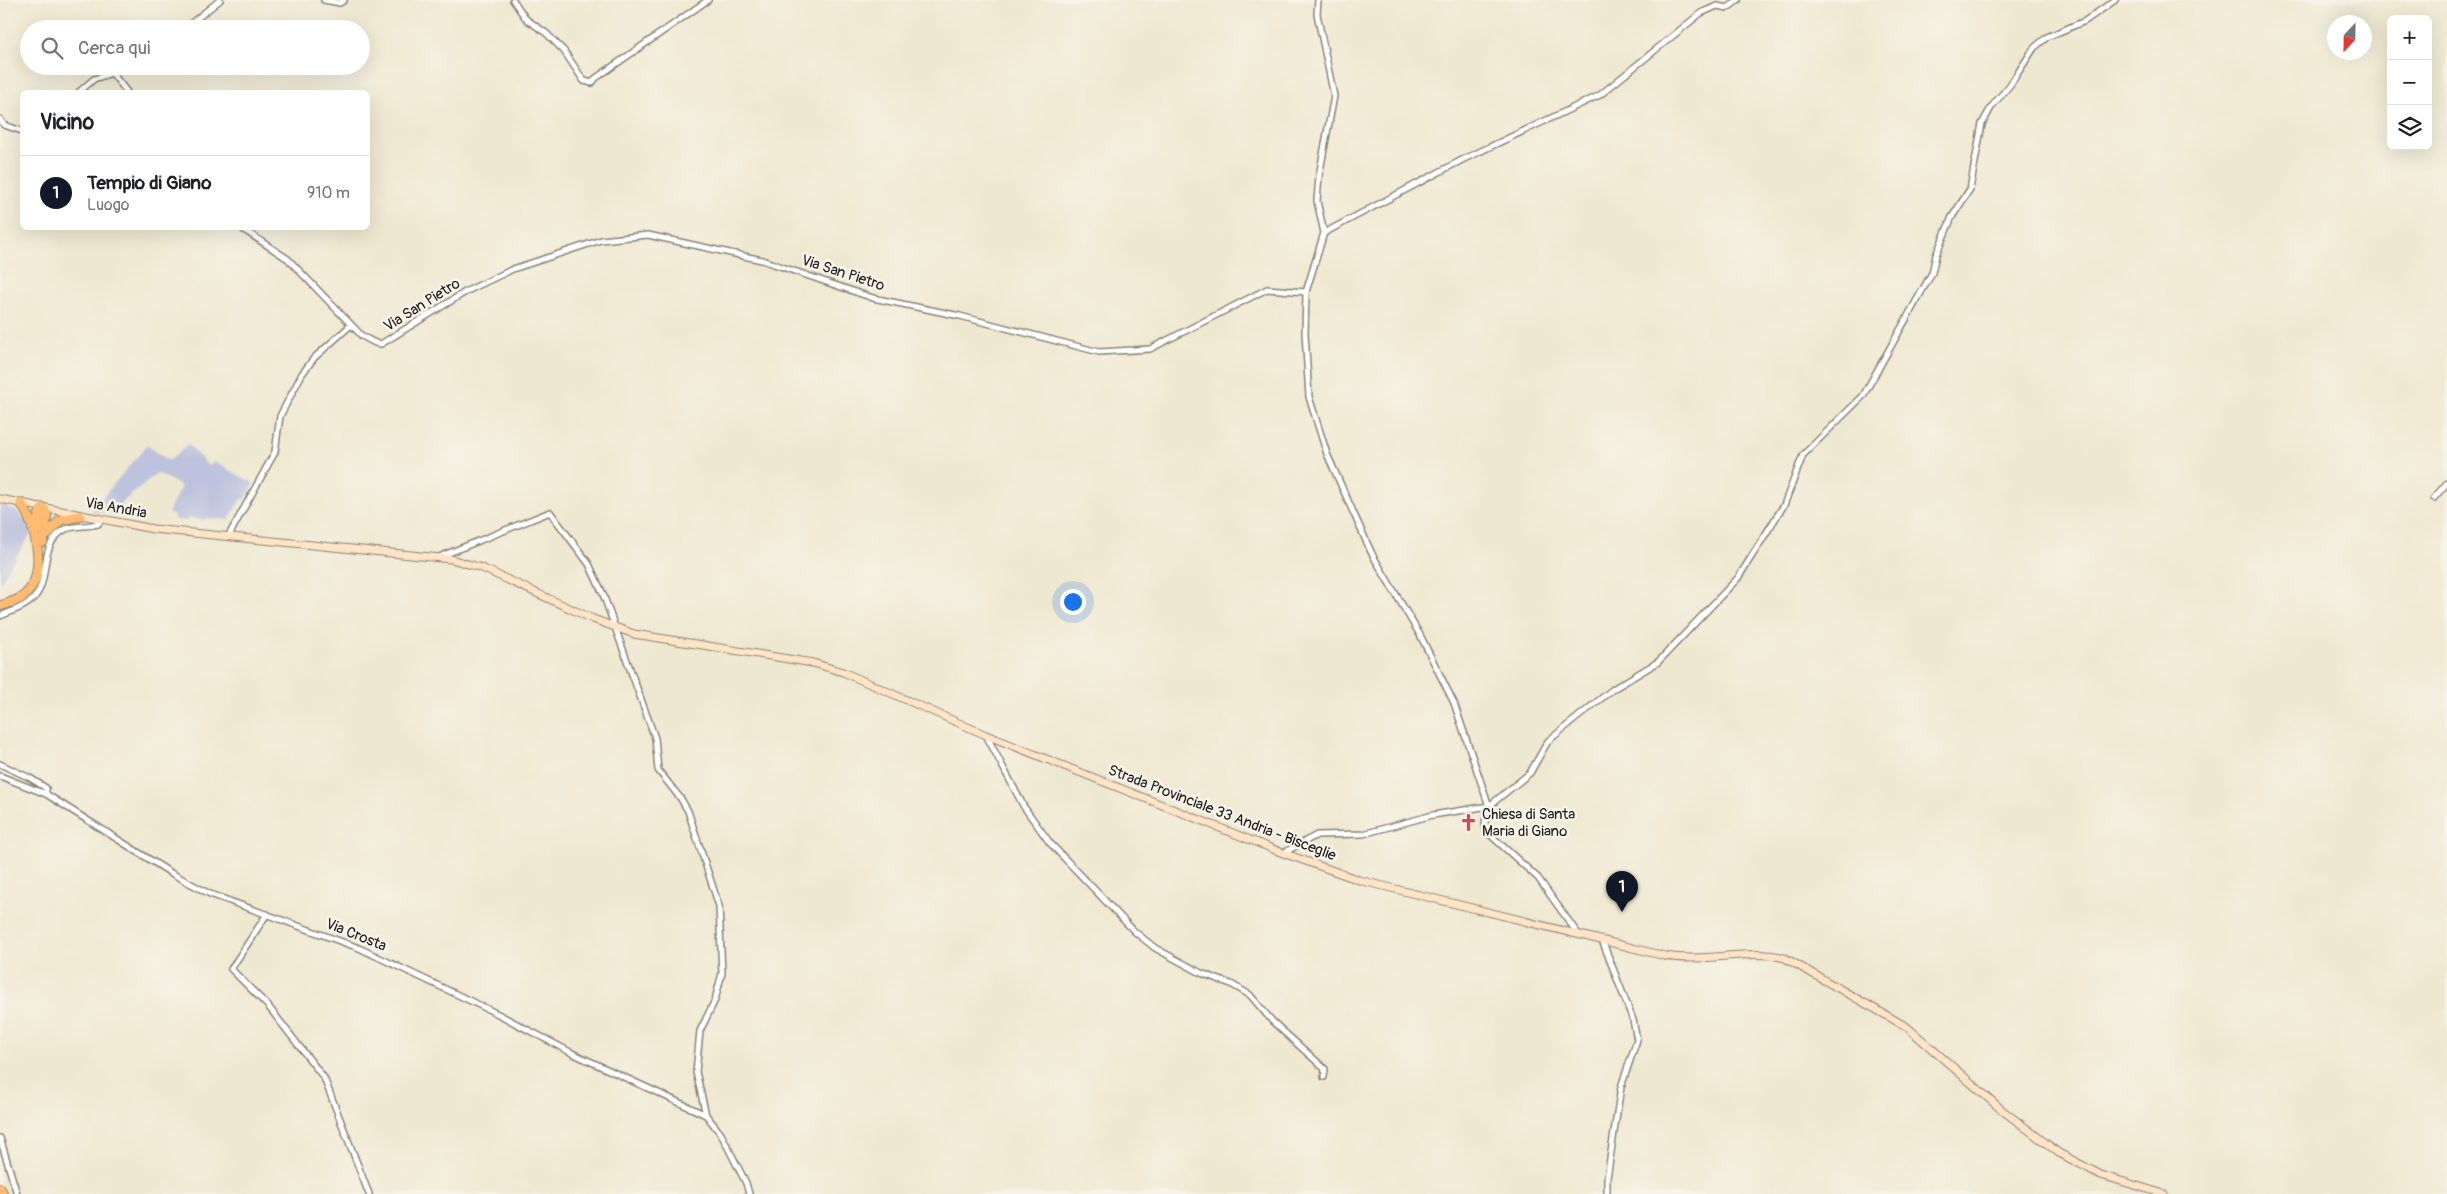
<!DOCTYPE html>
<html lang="it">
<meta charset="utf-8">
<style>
body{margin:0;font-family:Pangolin,sans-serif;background:#f6f6f6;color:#202124}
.controls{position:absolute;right:15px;top:15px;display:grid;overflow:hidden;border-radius:8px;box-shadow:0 5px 20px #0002}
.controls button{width:45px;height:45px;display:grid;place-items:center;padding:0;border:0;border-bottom:1px solid #e0e0e0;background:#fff;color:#202124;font:25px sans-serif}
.compass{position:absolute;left:2327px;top:15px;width:45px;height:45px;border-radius:50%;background:#fff;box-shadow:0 5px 20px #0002;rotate:202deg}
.you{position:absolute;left:1072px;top:601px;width:18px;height:18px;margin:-12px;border:4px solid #fff;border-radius:50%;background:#1a73e8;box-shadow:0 0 0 8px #1a73e833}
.badge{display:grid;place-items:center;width:32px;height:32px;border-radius:50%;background:#111827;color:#fff;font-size:16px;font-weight:700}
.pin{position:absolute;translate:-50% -41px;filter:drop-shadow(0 1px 2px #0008)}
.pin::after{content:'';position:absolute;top:26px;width:18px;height:15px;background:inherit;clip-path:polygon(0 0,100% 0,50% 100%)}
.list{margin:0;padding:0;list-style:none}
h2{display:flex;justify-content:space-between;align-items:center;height:65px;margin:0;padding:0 20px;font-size:21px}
h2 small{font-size:16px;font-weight:400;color:#757577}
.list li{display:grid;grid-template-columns:32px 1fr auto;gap:15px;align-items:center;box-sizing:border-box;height:75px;padding:0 20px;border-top:1px solid #e0e0e0}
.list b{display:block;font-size:19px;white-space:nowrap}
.list p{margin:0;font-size:16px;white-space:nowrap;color:#757577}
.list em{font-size:16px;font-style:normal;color:#757577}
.icon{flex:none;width:28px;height:28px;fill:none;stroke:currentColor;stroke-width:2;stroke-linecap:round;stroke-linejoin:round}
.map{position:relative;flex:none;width:2447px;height:1194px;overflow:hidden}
.search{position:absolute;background:#fff;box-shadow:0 5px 20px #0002;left:20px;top:20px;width:350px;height:55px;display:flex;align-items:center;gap:12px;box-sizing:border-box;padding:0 18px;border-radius:28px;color:#757577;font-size:19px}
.panel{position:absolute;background:#fff;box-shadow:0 5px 20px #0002;left:20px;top:90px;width:350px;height:140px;border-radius:8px}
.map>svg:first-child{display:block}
</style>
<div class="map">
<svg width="2447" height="1194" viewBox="0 0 2447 1194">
<rect width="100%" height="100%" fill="#f7f3e8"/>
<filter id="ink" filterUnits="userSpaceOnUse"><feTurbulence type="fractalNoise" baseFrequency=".02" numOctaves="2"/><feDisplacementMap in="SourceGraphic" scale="10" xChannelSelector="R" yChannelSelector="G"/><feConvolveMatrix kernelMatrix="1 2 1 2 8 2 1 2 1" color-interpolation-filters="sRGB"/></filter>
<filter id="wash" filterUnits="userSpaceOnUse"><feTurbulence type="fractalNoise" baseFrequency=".0096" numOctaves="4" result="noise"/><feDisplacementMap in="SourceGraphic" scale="20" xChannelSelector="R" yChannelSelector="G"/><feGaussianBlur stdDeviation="1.12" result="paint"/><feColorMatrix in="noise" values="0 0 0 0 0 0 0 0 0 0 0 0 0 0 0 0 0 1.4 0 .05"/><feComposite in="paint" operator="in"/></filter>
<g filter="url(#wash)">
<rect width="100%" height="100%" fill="#efe8d0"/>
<g fill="#bdc3de">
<polygon points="188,444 208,466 214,462 254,483 245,499 241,499 229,520 206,518 205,520 190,518 185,521 175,520 174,516 168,513 181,486 157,473 110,513 91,511 147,445 169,461"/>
<polygon points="0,504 16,511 26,521 32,532 0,582"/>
</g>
</g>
<g filter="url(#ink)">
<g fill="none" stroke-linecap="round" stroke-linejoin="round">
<defs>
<g id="street">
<polyline points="324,0 340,3 344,0"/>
<polyline points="513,0 526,19 546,33 564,51 584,81 592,83 596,78 708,0"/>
<polyline points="184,29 220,0"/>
<polyline points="79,92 94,79 112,73 127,92"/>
<polyline points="0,119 4,125 22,131"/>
<polyline points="241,228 288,259 362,336 375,343 381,344 467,291 513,269 601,240 648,235 762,260 873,298 960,316 1099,352 1150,349 1267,289 1306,292"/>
<polyline points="1324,233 1462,160 1600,95 1701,13 1717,6 1728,8 1738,0"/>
<polyline points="2434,498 2447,483"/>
<polyline points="228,537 275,452 280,416 302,374 314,358 351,325"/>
<polyline points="439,557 550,512 589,564 603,594 655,738 658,770 681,799 688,811 719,906 722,973 715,1000 700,1031 696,1072 706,1115 721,1134 746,1183 749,1194"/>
<path d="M0,616C9,612 20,609 28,603C54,586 35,547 64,530C73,525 87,527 98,524L101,520"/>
<polyline points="986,735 1024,807 1050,843 1134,931 1155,948 1201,973 1231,984 1250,995 1273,1022 1325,1069 1324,1077"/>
<polyline points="0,764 30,778 46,788 46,794"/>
<polyline points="0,776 46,794 171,873 210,894 359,948 498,1014 572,1053 706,1115"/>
<polyline points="1283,853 1317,835 1363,834 1433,815 1489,806 1454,703 1420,635 1372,554 1327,454 1309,397 1305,333 1306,292 1324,233 1317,201 1319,176 1334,96 1317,14 1318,0"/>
<polyline points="267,914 231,969 268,1006 324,1078 369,1194"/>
<polyline points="1578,934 1538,878 1486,831 1485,822 1489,806 1530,773 1548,741 1613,689 1658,662 1738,578 1784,505 1803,455 1863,396 1932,273 1936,255 1952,217 1970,189 1982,124 1992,106 2010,85 2034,48 2047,37 2085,21 2115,0"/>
<polyline points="1602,940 1633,1020 1637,1040 1621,1087 1607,1178 1607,1194"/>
<polyline points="0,1138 17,1194"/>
</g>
<path id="secondary" d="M0,499L153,529L451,559L482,568L593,619L634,634L813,663L843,672L986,735L1283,853L1359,880L1665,956C1706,963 1750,948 1785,958L1907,1027L2002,1110L2059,1153L2101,1175L2164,1194"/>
<g id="highway">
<polyline points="36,531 39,515 43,508 47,514 43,542"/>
<polyline points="47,535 60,520 80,516"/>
<path d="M0,606C8,603 19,601 25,595C48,573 36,526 21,503"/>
<polyline points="0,1188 3,1194"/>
</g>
</defs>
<use href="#street" stroke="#868276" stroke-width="8"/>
<use href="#secondary" stroke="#868276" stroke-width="9"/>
<use href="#highway" stroke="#868276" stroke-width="11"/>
<use href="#street" stroke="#fff" stroke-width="5"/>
<use href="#secondary" stroke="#ffe4c6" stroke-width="7"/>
<use href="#highway" stroke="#febb71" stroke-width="9"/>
</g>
</g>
<defs>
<symbol id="church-bare" viewBox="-9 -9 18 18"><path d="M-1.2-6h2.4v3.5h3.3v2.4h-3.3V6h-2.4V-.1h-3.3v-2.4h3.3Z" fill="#d1495b" stroke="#f7f3e8" stroke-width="2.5" paint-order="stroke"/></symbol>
</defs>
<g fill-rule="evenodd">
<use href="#church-bare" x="1456" y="810" width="25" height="25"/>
</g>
<g text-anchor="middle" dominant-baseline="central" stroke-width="5" stroke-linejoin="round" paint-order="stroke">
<g font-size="15" fill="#1c1c1c" stroke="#f7f3e8">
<text transform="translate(843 273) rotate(18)">Via San Pietro</text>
<text transform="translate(422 305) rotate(-32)">Via San Pietro</text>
<text transform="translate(116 508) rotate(10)">Via Andria</text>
<text transform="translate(1222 813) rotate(21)">Strada Provinciale 33 Andria - Bisceglie</text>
<text transform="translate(356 935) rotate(22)">Via Crosta</text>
</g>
<g font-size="15" fill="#1c1c1c" stroke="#f7f3e8" text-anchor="start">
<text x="1482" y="814">Chiesa di Santa<tspan x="1482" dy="17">Maria di Giano</tspan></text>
</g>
</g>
</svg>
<div class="controls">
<button>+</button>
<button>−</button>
<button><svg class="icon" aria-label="layers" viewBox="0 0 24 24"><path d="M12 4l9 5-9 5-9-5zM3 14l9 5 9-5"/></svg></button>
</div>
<svg class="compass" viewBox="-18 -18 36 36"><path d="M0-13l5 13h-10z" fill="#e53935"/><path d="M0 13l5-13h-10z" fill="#757577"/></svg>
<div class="you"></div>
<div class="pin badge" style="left:1622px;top:912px">1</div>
<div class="search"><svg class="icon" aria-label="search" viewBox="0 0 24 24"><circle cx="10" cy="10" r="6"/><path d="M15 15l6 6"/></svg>Cerca qui</div>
<section class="panel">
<h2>Vicino<small></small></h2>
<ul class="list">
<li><span class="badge">1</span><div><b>Tempio di Giano</b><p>Luogo</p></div><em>910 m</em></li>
</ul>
</section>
</div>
